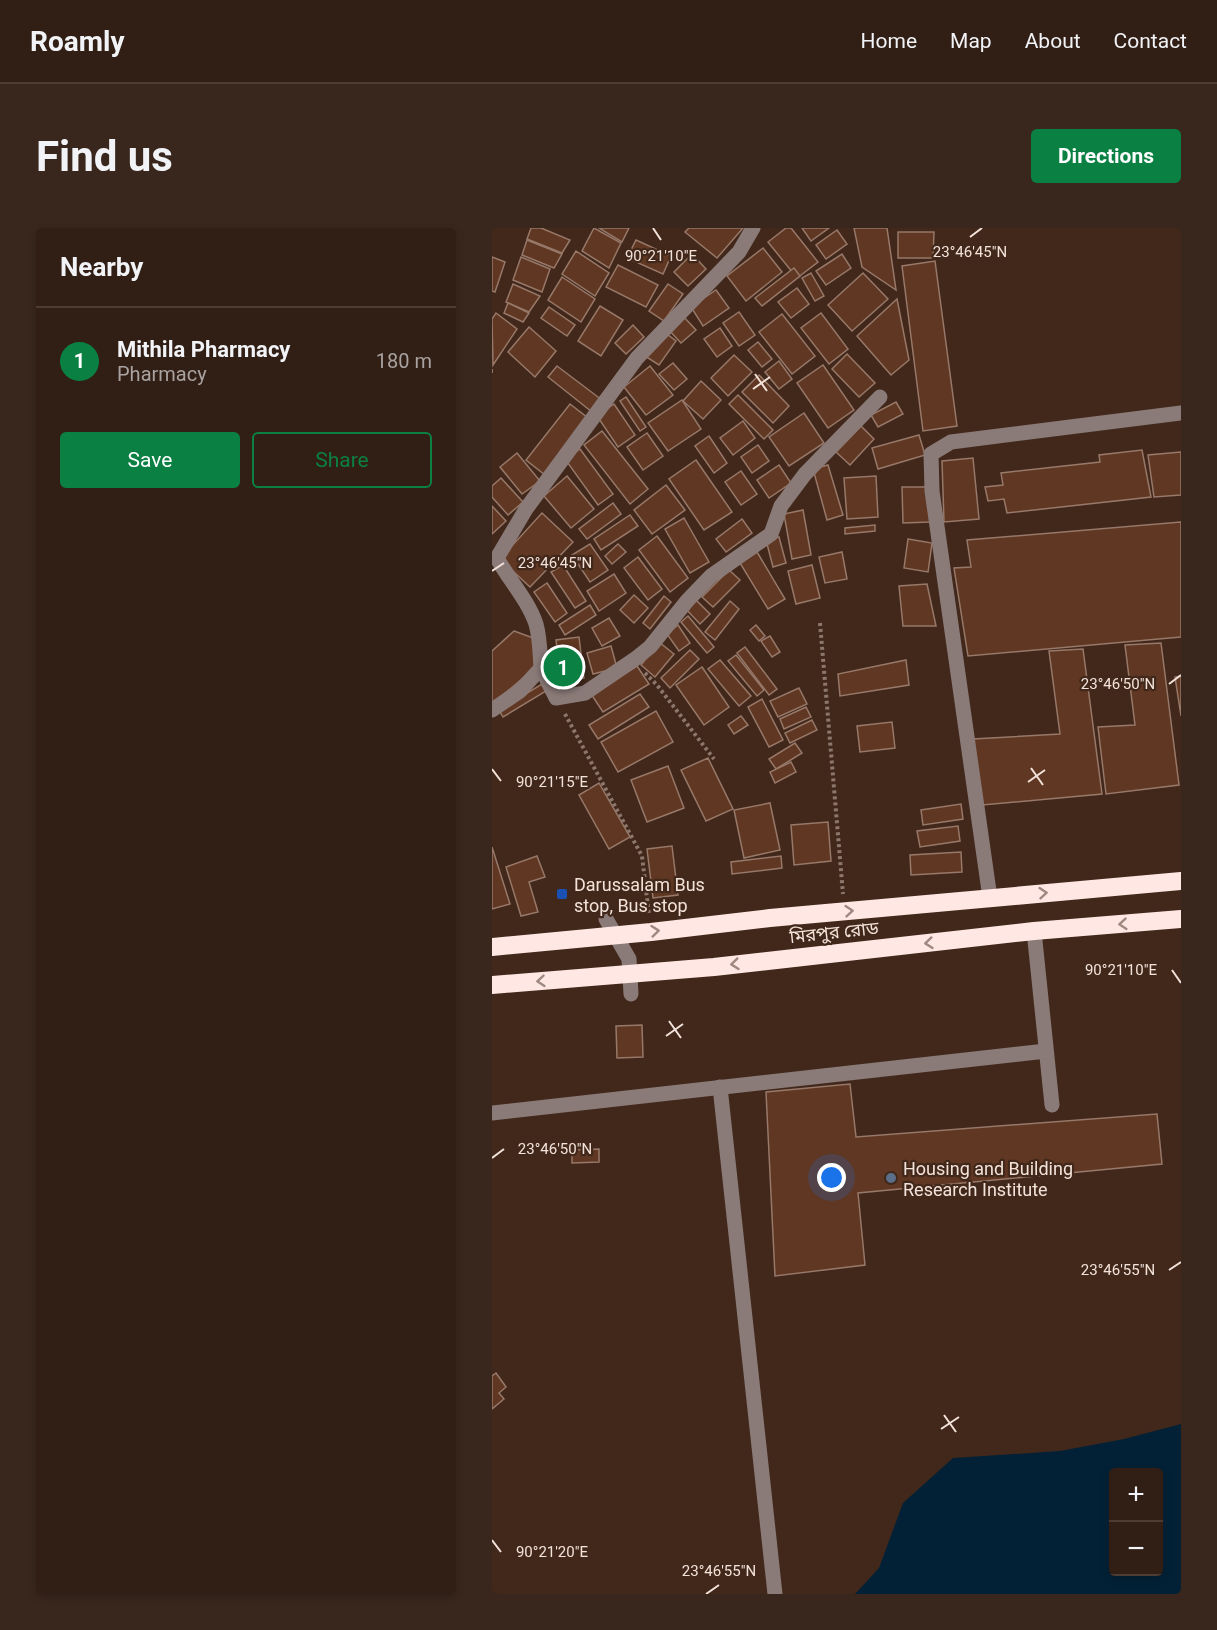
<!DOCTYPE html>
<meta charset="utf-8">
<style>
body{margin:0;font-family:Roboto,"Noto Sans Bengali",sans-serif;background:#39271d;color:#f1f3f6}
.controls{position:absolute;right:18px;bottom:18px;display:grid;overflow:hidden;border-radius:6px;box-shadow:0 3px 9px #0003}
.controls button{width:54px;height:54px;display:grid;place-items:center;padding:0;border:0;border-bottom:2px solid #4c3c34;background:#311e14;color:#f1f3f6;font:30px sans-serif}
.you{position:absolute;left:340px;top:950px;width:21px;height:21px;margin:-15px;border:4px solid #fff;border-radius:50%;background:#1a73e8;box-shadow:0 0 0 9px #1a73e833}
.badge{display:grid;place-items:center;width:39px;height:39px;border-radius:50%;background:#0b8043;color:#fff;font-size:20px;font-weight:700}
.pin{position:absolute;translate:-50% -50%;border:3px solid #fff;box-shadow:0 2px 6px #0006}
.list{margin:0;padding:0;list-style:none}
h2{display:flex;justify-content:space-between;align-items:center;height:78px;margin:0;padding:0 24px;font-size:26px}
h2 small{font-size:20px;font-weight:400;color:#a8a2a0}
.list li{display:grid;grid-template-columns:39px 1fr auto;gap:18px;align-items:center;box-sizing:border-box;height:108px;padding:0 24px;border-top:2px solid #4c3c34}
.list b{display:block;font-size:22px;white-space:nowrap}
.list p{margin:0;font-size:20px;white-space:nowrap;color:#a8a2a0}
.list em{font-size:20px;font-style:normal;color:#a8a2a0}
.actions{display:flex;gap:12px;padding:18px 24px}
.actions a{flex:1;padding:14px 0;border:2px solid #0b8043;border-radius:6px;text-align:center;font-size:21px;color:#0b8043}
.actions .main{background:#0b8043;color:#fff}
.map{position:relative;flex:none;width:689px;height:1366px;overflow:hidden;border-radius:6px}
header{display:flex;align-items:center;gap:36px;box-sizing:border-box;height:84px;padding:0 30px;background:#311e14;border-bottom:2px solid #4c3c34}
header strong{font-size:28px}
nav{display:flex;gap:33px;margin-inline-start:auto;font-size:21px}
.intro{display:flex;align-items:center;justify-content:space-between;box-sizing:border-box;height:144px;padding:0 36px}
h1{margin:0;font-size:42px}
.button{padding:15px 27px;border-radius:6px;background:#0b8043;color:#fff;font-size:21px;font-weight:700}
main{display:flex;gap:36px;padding:0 36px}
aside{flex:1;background:#311e14;border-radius:6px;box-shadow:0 3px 9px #0003}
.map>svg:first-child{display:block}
</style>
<header>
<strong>Roamly</strong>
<nav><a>Home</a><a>Map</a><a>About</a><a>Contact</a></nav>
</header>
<div class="intro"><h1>Find us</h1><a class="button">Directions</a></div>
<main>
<aside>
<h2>Nearby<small></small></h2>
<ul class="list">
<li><span class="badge">1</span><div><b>Mithila Pharmacy</b><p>Pharmacy</p></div><em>180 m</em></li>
</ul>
<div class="actions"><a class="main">Save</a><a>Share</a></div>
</aside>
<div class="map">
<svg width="689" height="1366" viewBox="0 0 689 1366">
<rect width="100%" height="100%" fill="#41281b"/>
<path fill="#032136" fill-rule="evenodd" d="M689,1196V1366H363L387,1340L411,1275L461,1230L568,1223L632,1211ZM622,1244H666V1344H622Z"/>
<g fill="#5f3722" stroke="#977869" stroke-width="1.5">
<polygon points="39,0 49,0 78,12 70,25 35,11"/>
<polygon points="102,0 129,15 117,40 90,23"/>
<polygon points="107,0 137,0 130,14"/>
<polygon points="197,0 251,0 225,30 193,4"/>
<polygon points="294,0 299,0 326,34 305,50 276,14"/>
<polygon points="310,0 337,0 319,13"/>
<polygon points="362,0 395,0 404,62 370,39"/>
<polygon points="345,2 355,16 334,31 324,17"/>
<polygon points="406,4 442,4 441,30 406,30"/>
<polygon points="35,12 70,26 62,40 30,27"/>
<polygon points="144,12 179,28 171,46 135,30"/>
<polygon points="271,20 290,44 254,73 235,48"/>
<polygon points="84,23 117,45 103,68 70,46"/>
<polygon points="200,26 214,41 196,58 182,44"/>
<polygon points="350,26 359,40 334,57 324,43"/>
<polygon points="0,29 13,34 3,64 0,63"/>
<polygon points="29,29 58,41 50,64 21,52"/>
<polygon points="443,33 465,198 431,203 410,38"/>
<polygon points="126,37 166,57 154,79 114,59"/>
<polygon points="302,40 308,48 270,78 263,70"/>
<polygon points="319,45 332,68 323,73 310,50"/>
<polygon points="371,45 396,71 360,103 336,77"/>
<polygon points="70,49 103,71 89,94 56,72"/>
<polygon points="21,56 48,68 37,84 14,74"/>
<polygon points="176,56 191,66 172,93 157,83"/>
<polygon points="305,60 317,76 299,90 286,74"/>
<polygon points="224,62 237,80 211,98 199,79"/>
<polygon points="405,71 417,132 399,147 365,108"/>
<polygon points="16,75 37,85 31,94 12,85"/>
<polygon points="108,78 131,92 109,128 86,113"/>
<polygon points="57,79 83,97 75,108 49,90"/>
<polygon points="247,84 263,107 247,118 231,95"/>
<polygon points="4,85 25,101 1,137 0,91"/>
<polygon points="329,85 356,121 337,136 309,100"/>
<polygon points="290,86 323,128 300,146 267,104"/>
<polygon points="190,87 204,102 189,115 176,101"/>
<polygon points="141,97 152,109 134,126 123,115"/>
<polygon points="37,99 64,123 43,149 16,124"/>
<polygon points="228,100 240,118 225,129 212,111"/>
<polygon points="171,103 184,113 167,137 153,128"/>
<polygon points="266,114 280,131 270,139 256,122"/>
<polygon points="355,126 383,155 367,169 340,141"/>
<polygon points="242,127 260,144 236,168 219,150"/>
<polygon points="287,133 300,151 287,161 273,144"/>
<polygon points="181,135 195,151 182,162 167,146"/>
<polygon points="331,137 362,182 336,200 305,155"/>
<polygon points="65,138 110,172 100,184 56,149"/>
<polygon points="158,138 181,167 154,187 132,159"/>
<polygon points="267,147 297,178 281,195 250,164"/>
<polygon points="209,153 229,172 211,191 191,173"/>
<polygon points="246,167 281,202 272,211 237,176"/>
<polygon points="134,169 154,199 148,203 128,173"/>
<polygon points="190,172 209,201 176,223 156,195"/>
<polygon points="404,174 411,186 386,199 379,187"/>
<polygon points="78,176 96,190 53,247 34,232"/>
<polygon points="122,176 143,207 126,219 105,188"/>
<polygon points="312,185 332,215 297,238 277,209"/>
<polygon points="251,193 263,210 241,227 228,210"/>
<polygon points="369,198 382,211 358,237 344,224"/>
<polygon points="110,203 156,261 138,276 92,217"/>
<polygon points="155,205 171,228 151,242 135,219"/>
<polygon points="427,207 433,227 386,241 380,220"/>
<polygon points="217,208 235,235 222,245 203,218"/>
<polygon points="266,217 277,233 260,245 249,229"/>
<polygon points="88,221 121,266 106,277 73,231"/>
<polygon points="650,222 659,269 515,285 512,271 496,273 493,259 511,257 509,245 608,234 607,227"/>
<polygon points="689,224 689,267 662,269 656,227"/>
<polygon points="25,225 48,253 30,266 8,239"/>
<polygon points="481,230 487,291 452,294 450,233"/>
<polygon points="204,232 240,284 212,302 177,251"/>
<polygon points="287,237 299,255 277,270 265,252"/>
<polygon points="336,237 351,287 335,292 321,241"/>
<polygon points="249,243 265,266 249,277 233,254"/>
<polygon points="75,248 102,281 79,300 52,268"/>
<polygon points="384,248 386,289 355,291 352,250"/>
<polygon points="9,250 31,274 16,287 0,269 0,258"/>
<polygon points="174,257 193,282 160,306 142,282"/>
<polygon points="410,259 437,259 438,294 411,295"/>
<polygon points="121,275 129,286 95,311 87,301"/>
<polygon points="0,278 14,293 0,306"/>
<polygon points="311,282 319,327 300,331 292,286"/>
<polygon points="50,285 81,314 38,359 8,331"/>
<polygon points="138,287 146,298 109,322 102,311"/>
<polygon points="192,290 217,334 198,345 173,301"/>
<polygon points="250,291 260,305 234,324 224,311"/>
<polygon points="689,294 689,409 476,428 462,340 479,339 475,312"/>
<polygon points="383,297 383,303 353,306 353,300"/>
<polygon points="165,308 196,350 178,364 147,322"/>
<polygon points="287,309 294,335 281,339 274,312"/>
<polygon points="416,311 440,315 436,344 412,340"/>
<polygon points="98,316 116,342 98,354 80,327"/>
<polygon points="126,316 134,324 120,336 113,328"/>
<polygon points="265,324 293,371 276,381 248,335"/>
<polygon points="350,324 355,351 333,355 327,329"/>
<polygon points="146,329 170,361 156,372 132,340"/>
<polygon points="71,337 94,373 83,380 59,344"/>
<polygon points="320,337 328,370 304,376 296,343"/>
<polygon points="237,342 248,352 221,379 210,369"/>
<polygon points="122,346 134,365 107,383 95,363"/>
<polygon points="55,355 75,385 63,394 42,364"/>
<polygon points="435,356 444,398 411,398 407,358"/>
<polygon points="142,367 156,380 142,395 128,382"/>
<polygon points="172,368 179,374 158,401 151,395"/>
<polygon points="203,371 218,386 208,396 193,380"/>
<polygon points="238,373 247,381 223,412 213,404"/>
<polygon points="98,377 104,387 73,407 67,397"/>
<polygon points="196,388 222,419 215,425 189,394"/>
<polygon points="117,390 128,408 110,418 100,400"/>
<polygon points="186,397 198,415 187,423 175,406"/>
<polygon points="264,397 273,408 267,413 258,402"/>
<polygon points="22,403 44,411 43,440 0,476 0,423"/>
<polygon points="278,408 288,424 280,429 269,413"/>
<polygon points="87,409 92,450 69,453 64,412"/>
<polygon points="167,414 182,426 163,449 149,437"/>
<polygon points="669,415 687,557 614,566 606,499 643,497 633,417"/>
<polygon points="119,418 125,440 101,446 95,425"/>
<polygon points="253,419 285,461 277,467 245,425"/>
<polygon points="591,421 610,566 490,577 481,511 568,506 557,423"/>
<polygon points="198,422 207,431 178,460 169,450"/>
<polygon points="244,427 272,462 265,468 236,433"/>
<polygon points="228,432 259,468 247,478 216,441"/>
<polygon points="414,432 417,457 348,468 346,446"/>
<polygon points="145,438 157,456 111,484 99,466"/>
<polygon points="210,439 237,479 212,497 184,457"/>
<polygon points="689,448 689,488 683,449"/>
<polygon points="50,456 54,463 11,489 7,482"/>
<polygon points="307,460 315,476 286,489 278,473"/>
<polygon points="148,466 157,479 106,511 97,497"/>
<polygon points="270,471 291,512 277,519 256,479"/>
<polygon points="314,479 319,489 292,501 288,491"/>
<polygon points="164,483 181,514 126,544 109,514"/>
<polygon points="249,488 256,497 242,506 236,497"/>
<polygon points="320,492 325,502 298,515 293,505"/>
<polygon points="400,494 403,520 368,524 365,498"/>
<polygon points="303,515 310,525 284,541 277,531"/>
<polygon points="216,530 241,581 214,593 189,542"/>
<polygon points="299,534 304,544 283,555 278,544"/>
<polygon points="176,538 192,580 155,594 139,552"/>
<polygon points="107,555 138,609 117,621 87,567"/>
<polygon points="278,575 288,622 252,630 242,582"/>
<polygon points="469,576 471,591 431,597 429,582"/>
<polygon points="336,594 339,633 302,637 299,597"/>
<polygon points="466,598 468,613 428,619 425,603"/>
<polygon points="180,618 186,667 161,670 155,621"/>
<polygon points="0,619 18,676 0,681"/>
<polygon points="469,624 470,644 419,647 418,627"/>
<polygon points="45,628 53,649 37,654 46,684 29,688 14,639"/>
<polygon points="289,628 290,640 240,646 239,634"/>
<polygon points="150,797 151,829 125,830 124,798"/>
<polygon points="358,856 364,909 665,886 670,936 366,965 373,1037 283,1048 274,864"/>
<polygon points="107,921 107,934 80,935 80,922"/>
<polygon points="4,1145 14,1159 7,1165 12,1171 0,1181 0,1148"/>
</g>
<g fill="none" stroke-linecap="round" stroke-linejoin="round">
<g stroke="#8d776c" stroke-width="4" stroke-dasharray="3 3" stroke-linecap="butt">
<polyline points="0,143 1,143"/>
<polyline points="328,395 351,666"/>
<polyline points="153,445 165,457 222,531"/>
<polyline points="73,486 150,628 157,687"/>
</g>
<g stroke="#8a7a78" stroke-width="15">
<polyline points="49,440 64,470 93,465 143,431 158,419 195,373 219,348 279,306 289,278 313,246 388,169"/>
<path d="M0,482L28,463L49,440C48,426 48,410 44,396C36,372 17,352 5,330L34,281L145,130L247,24L261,0"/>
<polyline points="498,670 440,263 439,226 459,214 689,185"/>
<polyline points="114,691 137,731 139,766"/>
<polyline points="542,703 560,877"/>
<polyline points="228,859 283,1366"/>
<polyline points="0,885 554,823"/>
</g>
<g stroke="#ffe7e4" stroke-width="18">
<polyline points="0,719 159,704 278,690 689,653"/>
<polyline points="0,757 222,739 542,703 689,691"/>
</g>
</g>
<defs><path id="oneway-chevron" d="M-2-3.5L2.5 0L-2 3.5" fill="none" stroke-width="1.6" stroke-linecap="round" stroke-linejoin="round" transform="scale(1.5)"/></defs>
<g stroke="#a08880">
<use href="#oneway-chevron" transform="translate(551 665) rotate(-5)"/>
<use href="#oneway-chevron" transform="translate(357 683) rotate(-5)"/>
<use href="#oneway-chevron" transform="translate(631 696) rotate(175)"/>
<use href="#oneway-chevron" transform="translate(163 703) rotate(-6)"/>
<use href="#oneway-chevron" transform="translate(437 715) rotate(174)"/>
<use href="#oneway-chevron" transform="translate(243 736) rotate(174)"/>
<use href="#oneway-chevron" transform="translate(49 753) rotate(175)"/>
</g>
<path fill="none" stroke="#f3e2da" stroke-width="2" d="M161,0L169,12M478,9L490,0M263,146L275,163M261,161L278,149M0,343L12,335M677,456L689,447M539,540L551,557M0,541L9,553M536,554L553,542M680,742L689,755M177,793L189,810M174,808L191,796M0,930L12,921M677,1042L689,1034M452,1187L464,1204M449,1201L467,1189M0,1312L9,1324M214,1366L227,1357"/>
<rect fill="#1a4fb4" stroke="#41281b" stroke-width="2" x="64" y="660" width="12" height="12" rx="3"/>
<circle fill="#5c6f8a" stroke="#41281b" stroke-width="2" cx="399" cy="950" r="6"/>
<g text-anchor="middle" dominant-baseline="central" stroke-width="4.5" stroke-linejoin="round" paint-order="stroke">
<g font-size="18" fill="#f3e2da" stroke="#41281b" text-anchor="start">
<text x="82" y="656">Darussalam Bus<tspan x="82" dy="21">stop, Bus stop</tspan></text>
<text x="411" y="940">Housing and Building<tspan x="411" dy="21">Research Institute</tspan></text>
</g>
<g font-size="18" fill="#f3e2da" stroke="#41281b">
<text transform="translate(342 704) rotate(-6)">মিরপুর রোড</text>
</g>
</g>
<g font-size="15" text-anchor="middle" fill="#f3e2da" stroke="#41281b" stroke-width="4.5" stroke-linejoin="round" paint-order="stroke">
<text x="478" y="29">23°46'45"N</text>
<text x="169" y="33">90°21'10"E</text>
<text x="63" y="340">23°46'45"N</text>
<text x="626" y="461">23°46'50"N</text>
<text x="60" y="559">90°21'15"E</text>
<text x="629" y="747">90°21'10"E</text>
<text x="63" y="926">23°46'50"N</text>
<text x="626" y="1047">23°46'55"N</text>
<text x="60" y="1329">90°21'20"E</text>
<text x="227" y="1348">23°46'55"N</text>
</g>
</svg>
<div class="controls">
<button>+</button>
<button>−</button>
</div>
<div class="you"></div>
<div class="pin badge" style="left:71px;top:439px">1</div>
</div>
</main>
